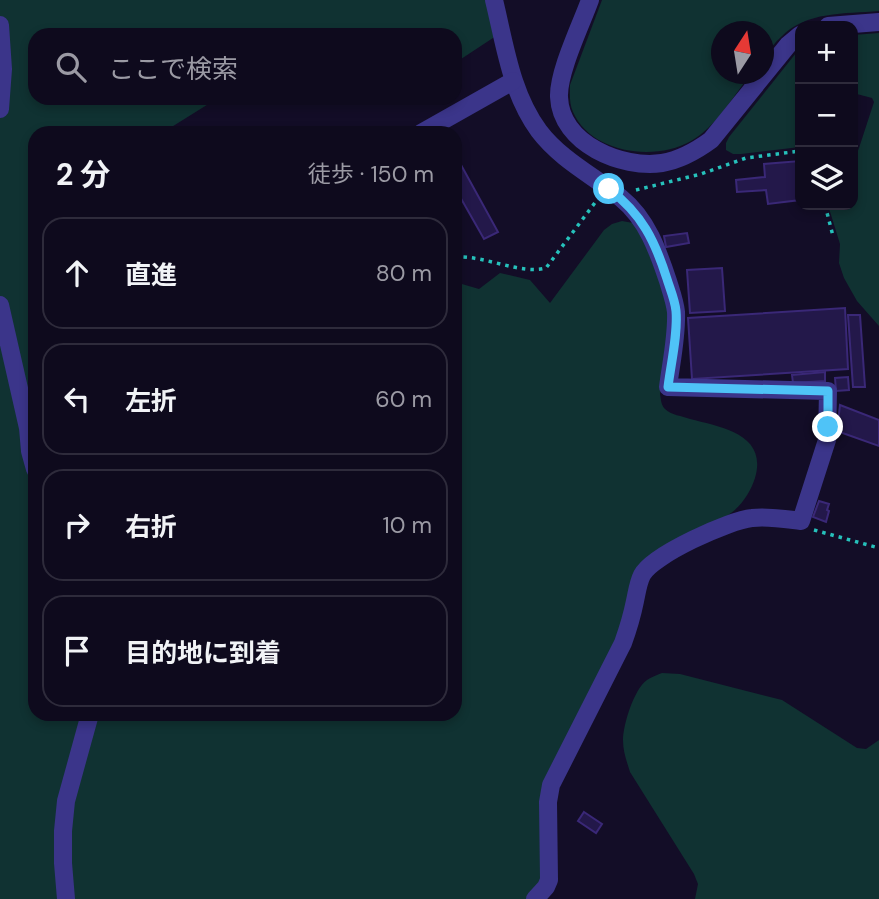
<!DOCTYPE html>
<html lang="ja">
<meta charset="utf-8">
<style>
body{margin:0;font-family:"DM Sans","Noto Sans JP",sans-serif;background:#1c182a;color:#f1f3f6}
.controls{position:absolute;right:21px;top:21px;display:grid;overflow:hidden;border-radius:14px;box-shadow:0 4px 10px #0003}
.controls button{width:63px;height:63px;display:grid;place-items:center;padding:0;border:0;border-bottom:2px solid #2e2b3b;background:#0e0a1d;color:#f1f3f6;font:35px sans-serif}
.compass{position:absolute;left:711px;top:21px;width:63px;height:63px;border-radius:50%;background:#0e0a1d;box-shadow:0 4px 10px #0003;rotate:12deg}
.stop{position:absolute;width:21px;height:21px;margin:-16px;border:5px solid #4fc3f7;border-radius:50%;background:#fff}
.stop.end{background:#4fc3f7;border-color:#fff;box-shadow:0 2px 7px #0008}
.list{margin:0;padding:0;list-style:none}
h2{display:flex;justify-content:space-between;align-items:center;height:91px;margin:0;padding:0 28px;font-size:30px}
h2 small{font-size:23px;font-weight:400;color:#9b9aa4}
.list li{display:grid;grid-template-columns:46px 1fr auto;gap:21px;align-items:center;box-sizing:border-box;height:112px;margin:0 14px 14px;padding:0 14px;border:2px solid #2e2b3b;border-radius:21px}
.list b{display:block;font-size:26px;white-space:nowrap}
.list em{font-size:23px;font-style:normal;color:#9b9aa4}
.icon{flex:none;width:38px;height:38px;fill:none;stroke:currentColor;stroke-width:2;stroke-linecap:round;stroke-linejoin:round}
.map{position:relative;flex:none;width:879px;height:899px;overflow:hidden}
.search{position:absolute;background:#0e0a1d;box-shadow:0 4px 10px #0003;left:28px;top:28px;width:434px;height:77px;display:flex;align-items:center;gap:18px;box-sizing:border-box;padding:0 24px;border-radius:21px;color:#9b9aa4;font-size:26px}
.panel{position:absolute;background:#0e0a1d;box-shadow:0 4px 10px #0003;left:28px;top:126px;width:434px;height:595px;border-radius:21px}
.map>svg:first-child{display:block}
</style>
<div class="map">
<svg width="879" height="899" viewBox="0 0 879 899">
<rect width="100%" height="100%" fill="#130d27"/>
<g fill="#103232">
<path d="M0,0H487L496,36L455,63V35H334L330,29L319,35H35V98H218L162,133H35V714H455V282L479,289L500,273L530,280L550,303L604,230L612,224L622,221L633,223L641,232L666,299L669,323L660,394C661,400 661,405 665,409C671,415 682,416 690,419C721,427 768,434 755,478C751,491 742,505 731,513C706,532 673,546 645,561L617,641L548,774L542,878L536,888L526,899H0Z"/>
<path d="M602,0H879V11C845,14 806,11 781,37C774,43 769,51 764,58V32H722V74H751C734,95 715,128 691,141C654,162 591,153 573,112C569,103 570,94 570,85Z"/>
<polygon points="879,33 879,326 857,301 844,278 839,263 840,244 828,205 853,205 853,155 857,153 859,148 874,102 872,98 853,93 853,35"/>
<polygon points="800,48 800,147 741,154 733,154 726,150 726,143 729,137"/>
<path d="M662,673L680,674L782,700L857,748L866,749L879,740V899H695L698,884L694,874L630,772C627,762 623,752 623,740C623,725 634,689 647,680C651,677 657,675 662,673Z"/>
</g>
<g fill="#23184a" stroke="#3a2877" stroke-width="2">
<polygon points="455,154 498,232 484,239 455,188"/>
<polygon points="800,161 800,200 768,204 766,190 737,192 736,180 765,177 764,164"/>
<polygon points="687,233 689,243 666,247 664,236"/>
<polygon points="722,268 725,311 690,313 687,270"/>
<polygon points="845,308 848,369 692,379 688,318"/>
<polygon points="848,315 860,315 865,387 853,387"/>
<polygon points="825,372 825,381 793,383 792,375"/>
<polygon points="848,377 849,390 836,391 835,378"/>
<polygon points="840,405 879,420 879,446 837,431"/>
<polygon points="819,501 829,504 827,510 829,511 826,522 813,517"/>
<polygon points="584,812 602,824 596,833 578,821"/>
</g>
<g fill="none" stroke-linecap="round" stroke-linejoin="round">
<g stroke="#26c1bb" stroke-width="3.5" stroke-dasharray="3.5 5" stroke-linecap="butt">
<polyline points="636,190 701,174 746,158 800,151"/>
<polyline points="825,205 833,236"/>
<path d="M455,257C484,255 521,275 546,268L597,200"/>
<polyline points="814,530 879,548"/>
</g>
<g stroke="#3b358a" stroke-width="18">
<path d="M494,0C505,45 511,93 539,131C561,160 594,176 621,198C647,219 658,251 668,281C671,291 675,302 676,312C677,337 671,363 668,387L828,391L827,440L801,521C785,519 768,516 752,518C730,520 652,555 642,575C638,583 637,592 635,601C632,616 628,629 623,643L551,785L548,802L549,880L546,887L535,899"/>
<path d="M590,0C581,25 558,72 559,97C561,144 622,169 662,163C680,160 696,151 711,140L788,45L800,35"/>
<polyline points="0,25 3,69 0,109"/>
<polyline points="828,26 879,22"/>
<polyline points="421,133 513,81"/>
<polyline points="0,305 28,428 30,451 35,469"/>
<polyline points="66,899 63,863 63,831 66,801 90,714"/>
</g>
</g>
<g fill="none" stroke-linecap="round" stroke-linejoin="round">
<path stroke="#4fc3f7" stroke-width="9" d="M609,189C642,214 655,241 667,279C670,289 675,300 676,311C678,334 671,363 668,387L828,391V427"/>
</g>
</svg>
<div class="controls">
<button>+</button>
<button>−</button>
<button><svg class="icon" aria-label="layers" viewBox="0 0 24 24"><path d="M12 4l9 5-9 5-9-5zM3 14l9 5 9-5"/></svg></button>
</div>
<svg class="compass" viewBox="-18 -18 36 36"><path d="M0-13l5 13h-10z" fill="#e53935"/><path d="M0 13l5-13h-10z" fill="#9b9aa4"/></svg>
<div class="stop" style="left:609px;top:189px"></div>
<div class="stop end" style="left:828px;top:427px"></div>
<div class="search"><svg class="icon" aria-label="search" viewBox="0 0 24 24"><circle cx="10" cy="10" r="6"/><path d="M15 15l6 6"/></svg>ここで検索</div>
<section class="panel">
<h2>2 分<small>徒歩 · 150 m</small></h2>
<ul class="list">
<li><svg class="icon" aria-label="ahead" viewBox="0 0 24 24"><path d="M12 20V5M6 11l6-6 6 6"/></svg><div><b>直進</b></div><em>80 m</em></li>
<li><svg class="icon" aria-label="left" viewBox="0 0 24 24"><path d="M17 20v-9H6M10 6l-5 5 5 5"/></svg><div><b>左折</b></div><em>60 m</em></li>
<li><svg class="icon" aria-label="right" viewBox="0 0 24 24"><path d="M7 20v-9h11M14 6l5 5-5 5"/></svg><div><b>右折</b></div><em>10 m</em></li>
<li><svg class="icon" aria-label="arrive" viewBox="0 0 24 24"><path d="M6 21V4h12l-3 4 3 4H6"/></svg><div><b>目的地に到着</b></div></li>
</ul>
</section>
</div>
